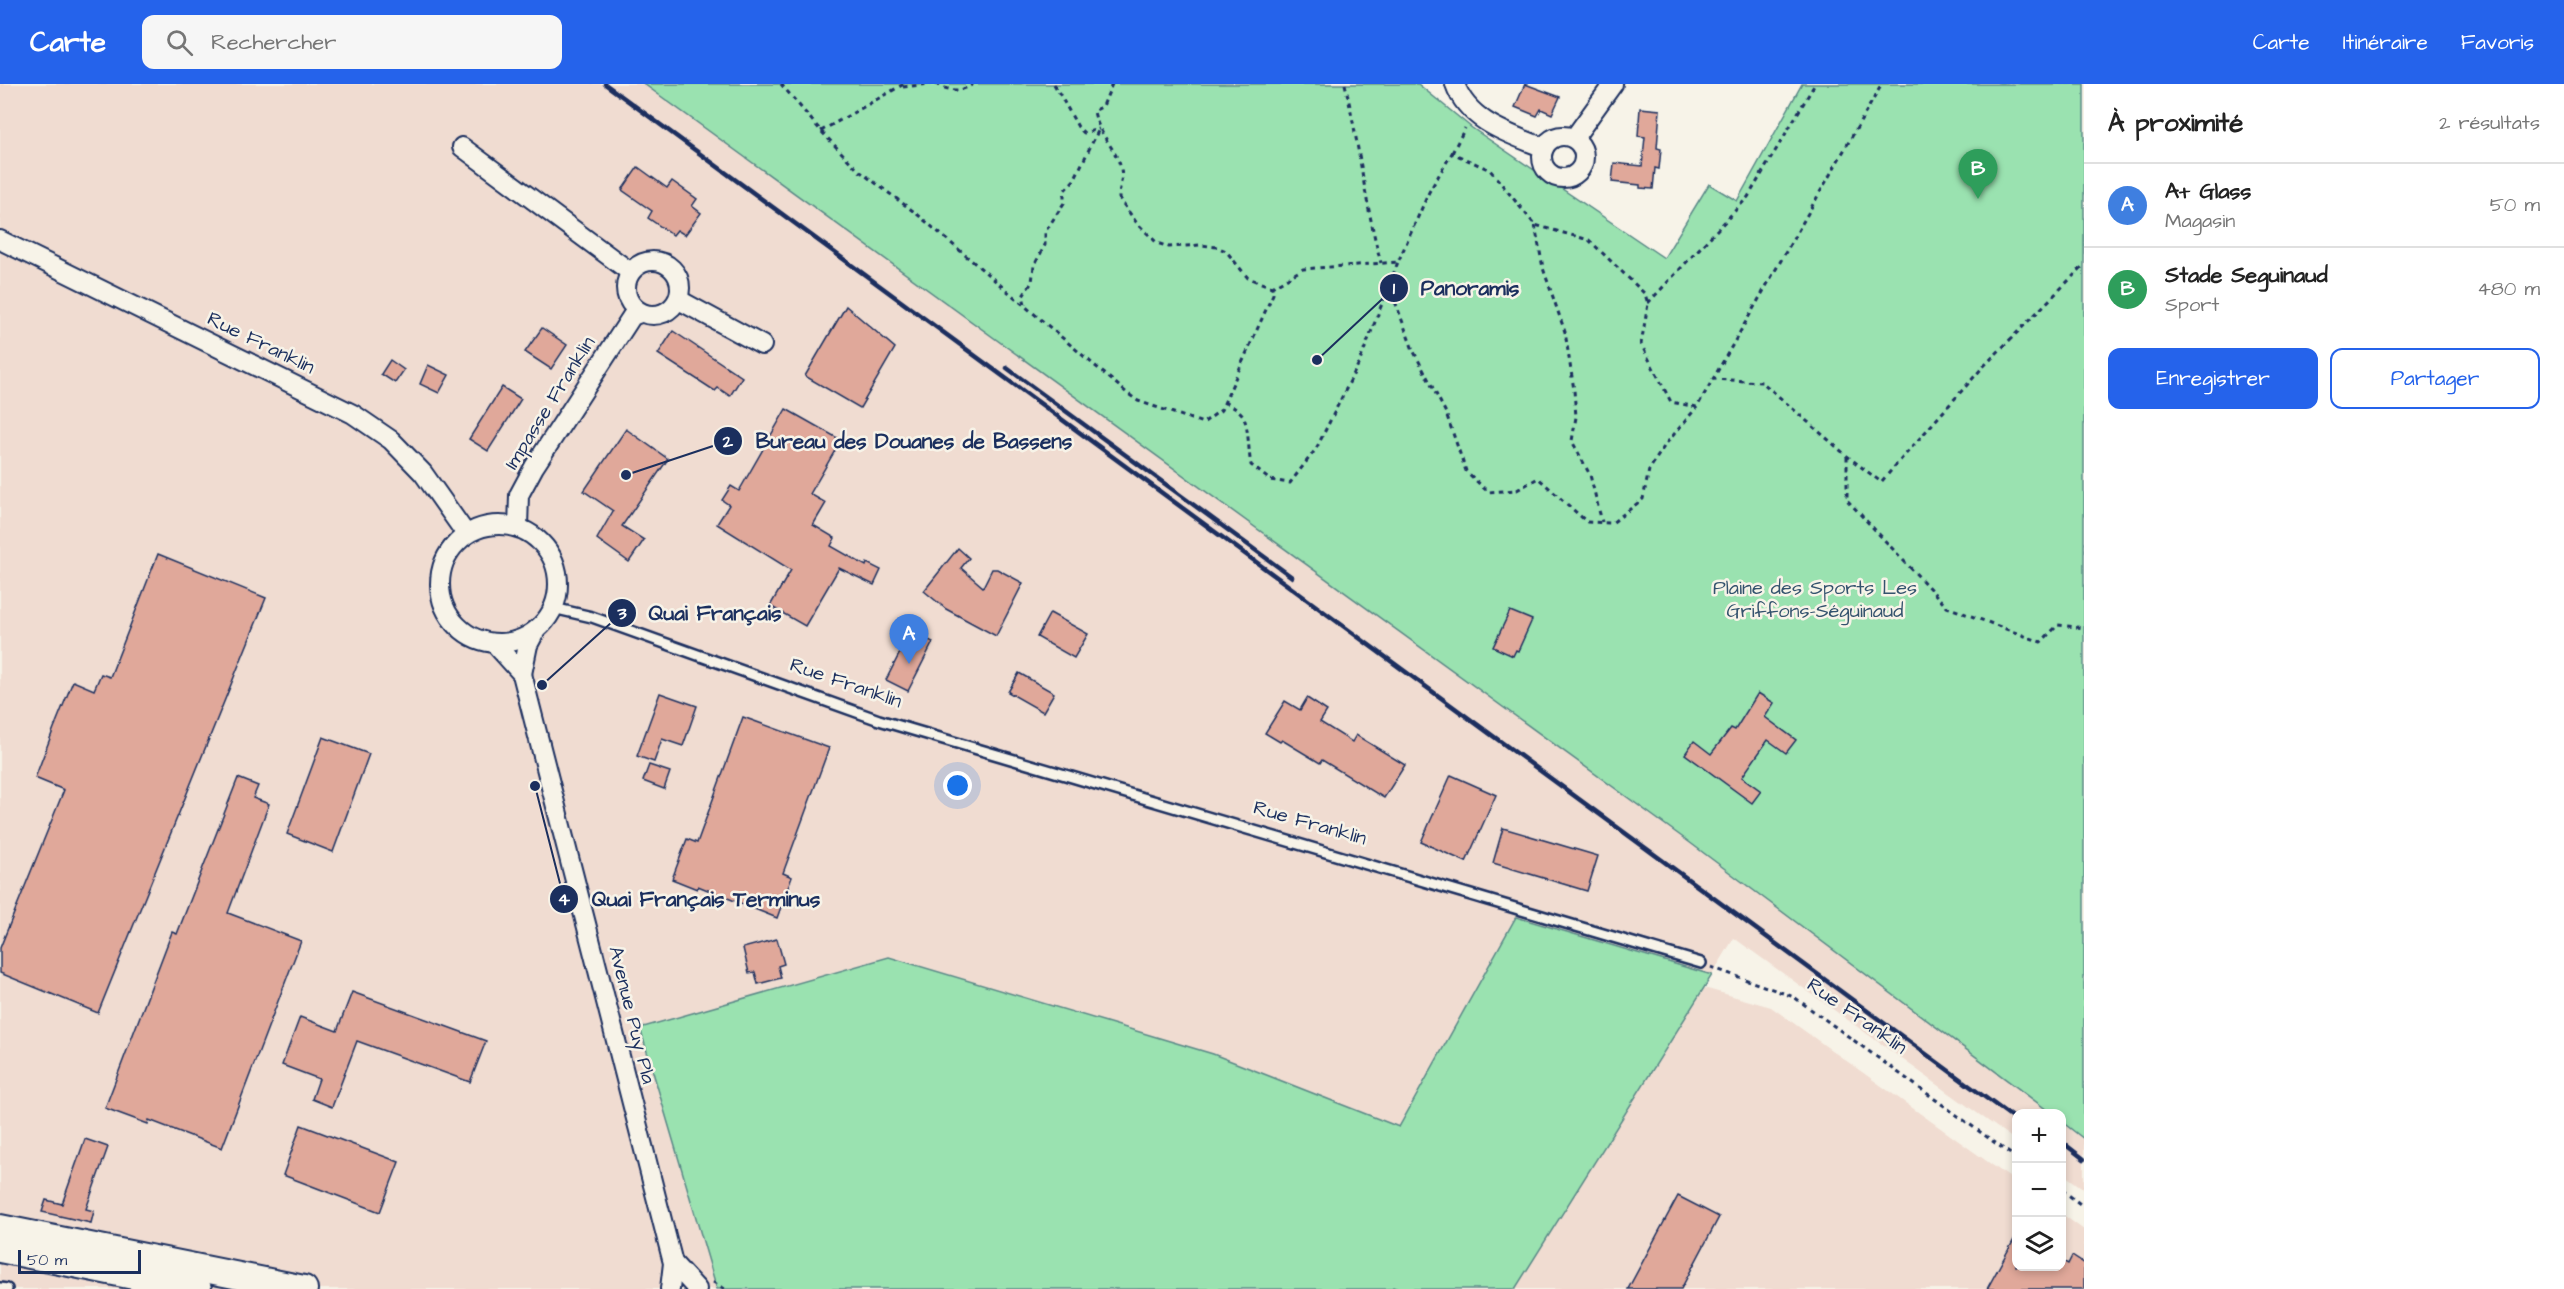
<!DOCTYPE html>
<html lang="fr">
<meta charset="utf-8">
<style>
body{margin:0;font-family:"Architects Daughter",sans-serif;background:#f6f6f6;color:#222}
.controls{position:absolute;right:18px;bottom:18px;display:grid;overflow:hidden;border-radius:12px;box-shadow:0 3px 9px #0003}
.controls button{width:54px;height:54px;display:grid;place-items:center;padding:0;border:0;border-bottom:2px solid #e0e0e0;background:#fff;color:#222;font:30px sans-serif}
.scale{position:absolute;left:18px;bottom:15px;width:123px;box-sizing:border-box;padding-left:6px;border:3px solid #1b2f5e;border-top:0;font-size:16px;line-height:21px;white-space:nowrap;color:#1b2f5e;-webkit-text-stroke:4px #f7f3e8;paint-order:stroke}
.you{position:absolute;left:958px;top:702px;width:21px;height:21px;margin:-15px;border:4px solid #fff;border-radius:50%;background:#1a73e8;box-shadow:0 0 0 9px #1a73e833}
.badge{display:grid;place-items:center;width:39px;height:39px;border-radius:50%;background:#2563eb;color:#fff;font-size:20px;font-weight:700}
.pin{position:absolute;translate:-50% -50px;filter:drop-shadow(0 2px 3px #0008)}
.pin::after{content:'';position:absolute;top:32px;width:21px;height:18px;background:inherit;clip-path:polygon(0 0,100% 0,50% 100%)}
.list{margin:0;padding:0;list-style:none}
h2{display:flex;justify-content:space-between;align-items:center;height:78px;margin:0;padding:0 24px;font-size:26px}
h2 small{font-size:20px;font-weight:400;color:#767676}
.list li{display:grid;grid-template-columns:39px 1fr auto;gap:18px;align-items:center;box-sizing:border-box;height:84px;padding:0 24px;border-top:2px solid #e0e0e0}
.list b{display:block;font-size:22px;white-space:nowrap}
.list p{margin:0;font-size:20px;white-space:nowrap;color:#767676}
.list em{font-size:20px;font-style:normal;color:#767676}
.actions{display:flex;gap:12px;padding:18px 24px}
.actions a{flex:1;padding:14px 0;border:2px solid #2563eb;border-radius:12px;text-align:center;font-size:21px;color:#2563eb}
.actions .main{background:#2563eb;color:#fff}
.icon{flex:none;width:33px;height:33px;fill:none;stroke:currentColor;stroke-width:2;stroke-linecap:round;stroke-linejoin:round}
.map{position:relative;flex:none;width:2084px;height:1205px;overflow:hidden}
header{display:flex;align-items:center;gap:36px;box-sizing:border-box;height:84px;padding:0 30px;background:#2563eb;color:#fff}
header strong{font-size:28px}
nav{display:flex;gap:33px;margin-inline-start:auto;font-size:21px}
.search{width:420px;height:54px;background:#f6f6f6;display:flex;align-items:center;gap:15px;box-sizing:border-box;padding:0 21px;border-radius:12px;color:#767676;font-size:22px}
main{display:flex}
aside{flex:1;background:#fff}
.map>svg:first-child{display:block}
</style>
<header>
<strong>Carte</strong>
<div class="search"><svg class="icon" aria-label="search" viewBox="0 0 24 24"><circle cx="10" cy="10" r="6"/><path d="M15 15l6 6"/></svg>Rechercher</div>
<nav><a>Carte</a><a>Itinéraire</a><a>Favoris</a></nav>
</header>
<main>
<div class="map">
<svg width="2084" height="1205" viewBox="0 0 2084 1205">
<rect width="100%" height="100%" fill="#f7f3e8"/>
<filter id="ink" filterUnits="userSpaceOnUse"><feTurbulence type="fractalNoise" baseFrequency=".0167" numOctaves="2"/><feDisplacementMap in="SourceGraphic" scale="12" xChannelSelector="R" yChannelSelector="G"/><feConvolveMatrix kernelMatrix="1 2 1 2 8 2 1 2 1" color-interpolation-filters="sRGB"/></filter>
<g filter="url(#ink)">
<g fill="#f0dcd1">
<polygon points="0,0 644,0 1689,758 2051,1029 2016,1030 2016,1057 1734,854 1712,891 1516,833 1399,1043 1213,970 640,944 717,1205 0,1205"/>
<polygon points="1704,904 1771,923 2016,1098 2016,1182 2062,1182 2062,1130 2084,1146 2084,1205 1515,1205"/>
<polygon points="2062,1038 2084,1055 2084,1105 2062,1089"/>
</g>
<g fill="#9ae2b0" stroke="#5a8887" stroke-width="1.5">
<polygon points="644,0 1418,0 1472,44 1664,174 1709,100 1737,117 1802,0 2084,0 2084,1055 2062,1038 2062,1030 2051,1029 1689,758"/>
<polygon points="1516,833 1712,891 1515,1205 1398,1205 1393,1203 1392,1205 717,1205 640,944 889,873 1213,970 1399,1043"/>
</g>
<g fill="#e0a89a" stroke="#1b2f5e" stroke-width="1.5">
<polygon points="1525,0 1560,13 1552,30 1541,25 1537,32 1515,23"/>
<polygon points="1640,24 1660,26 1657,64 1661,65 1659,85 1655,84 1653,105 1640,104 1640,101 1612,98 1614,79 1642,82 1645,53 1638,52"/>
<polygon points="638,83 667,104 672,97 697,115 692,122 701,129 685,151 677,146 673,151 648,134 652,127 622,106"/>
<polygon points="846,222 895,264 860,324 805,292"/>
<polygon points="542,244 567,261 551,285 525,268"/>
<polygon points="673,247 742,293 730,312 718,304 715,307 658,270"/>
<polygon points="390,276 404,286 395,299 381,290"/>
<polygon points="428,281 449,291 439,309 420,300"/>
<polygon points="502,303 521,315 488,367 469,355"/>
<polygon points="786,325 841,356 810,410 826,419 813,441 835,454 831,462 866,482 867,479 881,486 874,501 839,484 805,542 770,522 791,486 717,440 729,421 722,416 731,402 739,407"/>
<polygon points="626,345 668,375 622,442 644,456 629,478 597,455 613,427 584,407"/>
<polygon points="958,464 969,474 961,484 983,503 992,485 997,485 1023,499 996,552 946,525 924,507"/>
<polygon points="158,470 266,514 98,929 0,889 0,864 64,706 35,694 54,644 73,597 94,606 101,590 110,593"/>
<polygon points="1510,527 1532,536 1518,567 1516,566 1513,572 1493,563"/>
<polygon points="1050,529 1088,550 1074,574 1037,553"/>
<polygon points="911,547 933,558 908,607 886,596"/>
<polygon points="1019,589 1054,609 1043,628 1008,608"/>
<polygon points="660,609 697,622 683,662 662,655 654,678 637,672"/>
<polygon points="1758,609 1774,619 1765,633 1796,656 1786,669 1768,656 1742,693 1761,707 1752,719 1685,670 1694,657 1711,670 1731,644 1735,646"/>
<polygon points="1307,614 1327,627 1320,638 1352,658 1356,651 1405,681 1384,714 1322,676 1320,679 1282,656 1280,658 1265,649 1285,617 1300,626"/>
<polygon points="743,633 829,664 783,789 792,793 777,834 698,802 697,805 672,795 687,755 697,759"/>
<polygon points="323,653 369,670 333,768 287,750"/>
<polygon points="649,681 670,688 664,705 643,697"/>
<polygon points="1451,691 1496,711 1466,778 1421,758"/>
<polygon points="238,694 258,702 253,714 269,720 228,829 301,857 222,1064 149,1036 148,1040 105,1024 172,848 177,850"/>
<polygon points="1503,744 1598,772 1587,807 1493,779"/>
<polygon points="777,855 784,880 778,882 781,894 758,900 755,888 749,889 743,864"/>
<polygon points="352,908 486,957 470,998 357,957 332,1023 312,1015 319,995 282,981 300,933 337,947"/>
<polygon points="301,1041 399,1078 380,1128 283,1091"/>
<polygon points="85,1055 108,1063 86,1125 94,1127 91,1139 42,1128 46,1116 62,1120"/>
<polygon points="1678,1112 1719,1133 1681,1205 1628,1205"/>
<polygon points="2016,1152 2016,1182 2061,1182 2061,1176 2068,1180 2072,1172 2084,1180 2084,1205 1987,1205"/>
</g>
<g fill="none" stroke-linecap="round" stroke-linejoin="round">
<defs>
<g id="service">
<polyline points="553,524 592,533 879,636 1701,879"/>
<polyline points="0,1204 7,1205"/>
</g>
<g id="minor">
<path d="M1455,0C1468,38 1510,50 1544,64"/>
<circle cx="1563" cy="73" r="21"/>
<polyline points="1574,54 1613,0"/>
<polyline points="462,63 629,187"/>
<polyline points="0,156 353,330 391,356 423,389 466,450"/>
<circle cx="653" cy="204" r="27"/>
<polyline points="679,216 762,261"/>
<circle cx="499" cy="500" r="59"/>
<polyline points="518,443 519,411 534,383 632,232 640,229"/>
<polyline points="494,559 522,590 673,1179 670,1205"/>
<polyline points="522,590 528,561 536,546"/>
<polyline points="673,1179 697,1205"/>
</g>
<g id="secondary">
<polyline points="0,1144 304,1205"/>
<polyline points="0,1165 198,1205"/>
</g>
</defs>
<use href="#service" stroke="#1b2f5e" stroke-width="14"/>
<use href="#minor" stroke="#1b2f5e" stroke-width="22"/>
<use href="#secondary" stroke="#1b2f5e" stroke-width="30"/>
<g stroke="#1b2f5e" stroke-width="3" stroke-dasharray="4.5 4.5" stroke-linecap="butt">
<polyline points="781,0 821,47 858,86 917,130 1127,309 1138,317 1203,339 1221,326 1273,210 1272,203 1303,185 1398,178 1429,108 1452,69 1490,86 1535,141 1589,156 1645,210 1648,220 1641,260 1671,318 1697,323 1882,0"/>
<path d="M936,0C949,7 961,9 973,0"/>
<polyline points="1054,0 1078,43 1084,49 1099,45"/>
<path d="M1112,0L1103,22L1094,27C1098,51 1117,65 1121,85C1123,95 1119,104 1119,114L1136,138L1157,159L1169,163L1201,161L1217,163L1226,167L1248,194L1272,203"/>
<path d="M1345,0C1359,59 1365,120 1381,179"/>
<polyline points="903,3 931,0"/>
<polyline points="821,47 904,0"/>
<polyline points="1452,69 1465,44"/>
<polyline points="1535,141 1543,184 1565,248 1574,306 1576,333 1572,357 1590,391 1602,438"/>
<polyline points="1389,201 1413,266 1446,329 1466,387 1488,408 1517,406 1538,394 1587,438 1612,439 1643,415 1649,386 1665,361 1697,323"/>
<polyline points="1648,219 1748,113 1815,0"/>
<polyline points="1025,220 1023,212 1032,198 1034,182 1045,161 1045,148 1064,119 1064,107 1074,96 1099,45"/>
<polyline points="1712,295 1762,298 1847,372 1881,398 1982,284 2084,181"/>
<path d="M1224,318C1229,321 1236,324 1241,329C1249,337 1248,367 1251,381L1270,396L1290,399L1316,365L1360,277L1398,178"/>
<polyline points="1847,372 1847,416 1947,523 2041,558 2058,541 2084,544"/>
<polyline points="1711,883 1794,913 2016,1074"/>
<polyline points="2062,1106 2084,1123"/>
<polyline points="713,1198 725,1205"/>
</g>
<use href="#service" stroke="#f7f3e8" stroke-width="9"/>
<use href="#minor" stroke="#f7f3e8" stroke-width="18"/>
<use href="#secondary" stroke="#f7f3e8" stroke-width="26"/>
<g stroke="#1b2f5e" stroke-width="4.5">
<polyline points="605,0 2016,1036"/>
<polyline points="1007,284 1292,493"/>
<polyline points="2062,1058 2084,1075"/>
</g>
</g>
</g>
<g text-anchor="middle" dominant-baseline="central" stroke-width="5" stroke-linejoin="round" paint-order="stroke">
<g font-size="20" fill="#1b2f5e" stroke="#f7f3e8">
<text transform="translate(261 259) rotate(26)">Rue Franklin</text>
<text transform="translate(550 319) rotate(-58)">Impasse Franklin</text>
<text transform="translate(846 599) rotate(19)">Rue Franklin</text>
<text transform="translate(1310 739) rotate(16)">Rue Franklin</text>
<text transform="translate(632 931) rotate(76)">Avenue Puy Pla</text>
<text transform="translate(1857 932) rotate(35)">Rue Franklin</text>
</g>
<g font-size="20" fill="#34536e" stroke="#f7f3e8">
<text x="1815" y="504">Plaine des Sports Les<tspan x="1815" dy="23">Griffons-Séguinaud</tspan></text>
</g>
</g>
<path fill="none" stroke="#1b2f5e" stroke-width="2" d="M1317 276L1394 204M626 391L728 357M542 601L622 529M535 702L564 815"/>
<g fill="#1b2f5e" stroke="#f7f3e8" stroke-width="2">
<circle cx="1317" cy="276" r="6"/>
<circle cx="626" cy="391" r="6"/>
<circle cx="542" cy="601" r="6"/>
<circle cx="535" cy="702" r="6"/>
<circle cx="1394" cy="204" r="15"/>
<circle cx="728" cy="357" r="15"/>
<circle cx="622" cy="529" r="15"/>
<circle cx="564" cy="815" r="15"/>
</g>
<g font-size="18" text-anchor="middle" font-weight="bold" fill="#fff">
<text x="1394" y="210">1</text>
<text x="728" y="363">2</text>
<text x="622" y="535">3</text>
<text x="564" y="821">4</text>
</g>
<g font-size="21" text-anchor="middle" font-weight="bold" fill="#1b2f5e" stroke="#f7f3e8" stroke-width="5" stroke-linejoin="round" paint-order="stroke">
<text x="1470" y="211">Panoramis</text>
<text x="914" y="364">Bureau des Douanes de Bassens</text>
<text x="715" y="536">Quai Français</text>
<text x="706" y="822">Quai Français Terminus</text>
</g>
</svg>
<div class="controls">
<button>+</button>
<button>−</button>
<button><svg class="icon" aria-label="layers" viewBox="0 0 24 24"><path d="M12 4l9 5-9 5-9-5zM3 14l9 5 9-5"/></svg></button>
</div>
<div class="scale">50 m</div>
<div class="you"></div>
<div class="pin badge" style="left:909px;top:580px;background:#3f7fe0">A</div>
<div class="pin badge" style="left:1978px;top:115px;background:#2e9e5b">B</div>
</div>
<aside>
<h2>À proximité<small>2 résultats</small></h2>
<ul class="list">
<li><span class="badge" style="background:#3f7fe0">A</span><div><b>A+ Glass</b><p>Magasin</p></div><em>50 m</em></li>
<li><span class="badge" style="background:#2e9e5b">B</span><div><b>Stade Seguinaud</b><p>Sport</p></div><em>480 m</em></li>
</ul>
<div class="actions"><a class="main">Enregistrer</a><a>Partager</a></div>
</aside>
</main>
